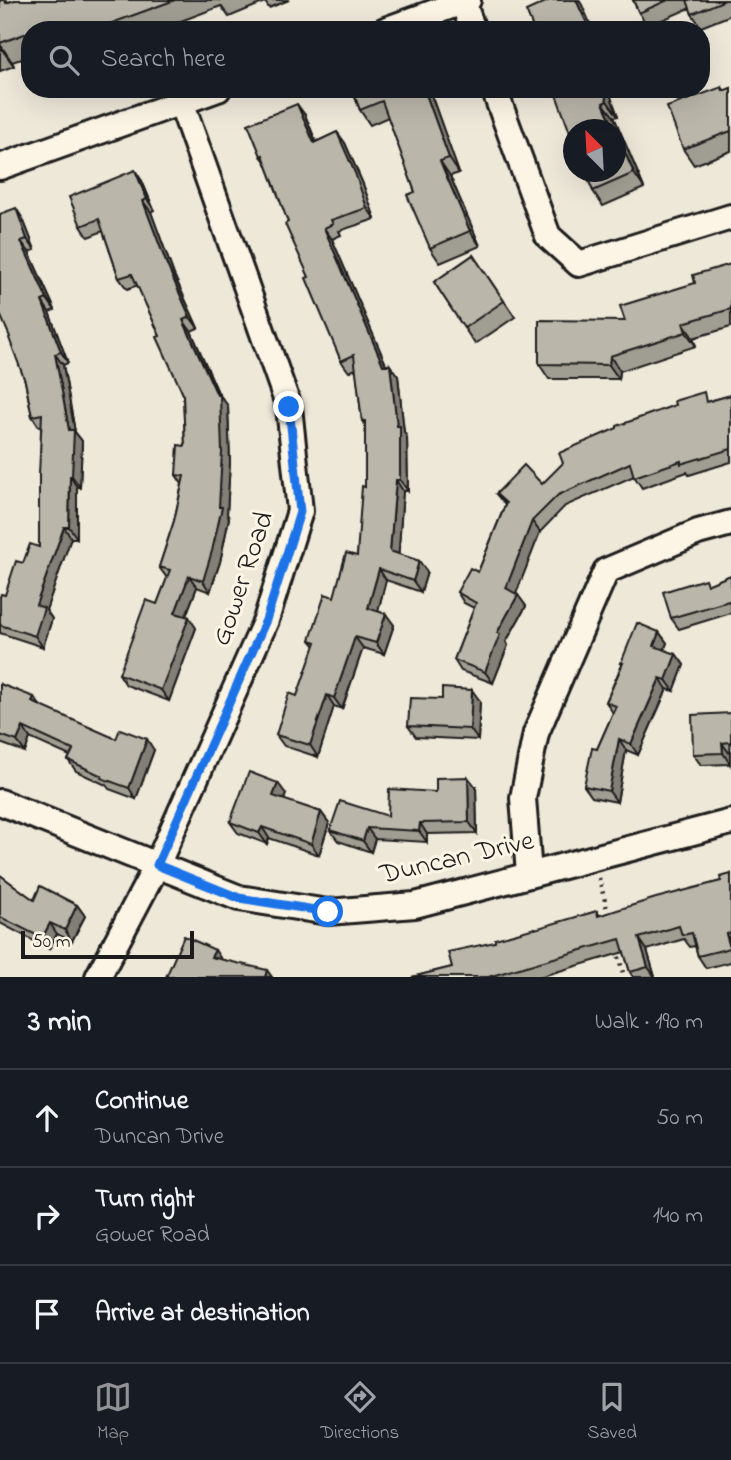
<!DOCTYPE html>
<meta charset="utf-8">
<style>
body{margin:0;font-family:"Indie Flower",sans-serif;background:#242831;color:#f1f3f6}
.compass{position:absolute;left:563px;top:119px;width:63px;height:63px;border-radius:50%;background:#171b24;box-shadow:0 7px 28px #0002;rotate:336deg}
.scale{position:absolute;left:21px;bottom:18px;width:173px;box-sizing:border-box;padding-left:7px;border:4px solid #1c1c1c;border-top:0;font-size:19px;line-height:24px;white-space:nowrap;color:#1c1c1c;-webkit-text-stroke:5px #fcf5e5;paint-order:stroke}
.stop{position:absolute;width:21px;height:21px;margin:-16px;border:5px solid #1a73e8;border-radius:50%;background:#fff}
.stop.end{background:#1a73e8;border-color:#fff;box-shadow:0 2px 7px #0008}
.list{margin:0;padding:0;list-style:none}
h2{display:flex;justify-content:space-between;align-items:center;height:91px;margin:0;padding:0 28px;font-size:30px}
h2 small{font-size:23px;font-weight:400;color:#9ea1a6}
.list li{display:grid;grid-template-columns:46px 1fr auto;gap:21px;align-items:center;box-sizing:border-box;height:98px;padding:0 28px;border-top:2px solid #363941}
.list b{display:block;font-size:26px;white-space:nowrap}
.list p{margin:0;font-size:23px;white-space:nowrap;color:#9ea1a6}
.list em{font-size:23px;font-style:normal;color:#9ea1a6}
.icon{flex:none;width:38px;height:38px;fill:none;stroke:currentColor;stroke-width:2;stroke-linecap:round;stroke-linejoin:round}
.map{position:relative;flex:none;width:731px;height:977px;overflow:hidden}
.search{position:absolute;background:#171b24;box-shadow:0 7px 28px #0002;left:21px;right:21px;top:21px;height:77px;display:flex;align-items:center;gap:18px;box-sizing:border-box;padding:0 24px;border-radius:28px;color:#9ea1a6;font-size:26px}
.sheet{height:385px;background:#171b24}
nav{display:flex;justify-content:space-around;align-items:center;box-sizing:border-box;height:98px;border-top:2px solid #363941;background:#171b24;font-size:19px;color:#9ea1a6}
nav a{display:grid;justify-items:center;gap:4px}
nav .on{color:#919294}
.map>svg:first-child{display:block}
</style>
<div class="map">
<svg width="731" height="977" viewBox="0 0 731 977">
<rect width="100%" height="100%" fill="#eee8d9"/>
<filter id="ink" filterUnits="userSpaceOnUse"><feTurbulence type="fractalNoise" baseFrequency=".0143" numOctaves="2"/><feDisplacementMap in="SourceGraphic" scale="14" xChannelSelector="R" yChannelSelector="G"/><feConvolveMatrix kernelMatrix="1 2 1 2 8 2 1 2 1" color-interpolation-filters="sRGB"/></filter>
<g filter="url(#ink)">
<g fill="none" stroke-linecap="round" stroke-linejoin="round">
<defs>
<g id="minor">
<polyline points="463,2 473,30"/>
<polyline points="385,30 468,0"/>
<polyline points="494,89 548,236 579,264 731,217"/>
<polyline points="0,167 218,89"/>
<polyline points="0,802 239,898 328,912 415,905 731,822"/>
<polyline points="529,874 523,798 536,733 606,571 698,532 731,523"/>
<polyline points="98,977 157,865 266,620 300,511 289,407 181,102"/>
</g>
</defs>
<use href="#minor" stroke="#1c1c1c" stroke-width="30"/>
<g stroke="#1c1c1c" stroke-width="4.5" stroke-dasharray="2 5" stroke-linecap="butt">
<polyline points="599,878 609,917"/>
<polyline points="617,950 624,977"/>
</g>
<use href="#minor" stroke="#fcf5e5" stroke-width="24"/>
</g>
<g fill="#a09d92" stroke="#1c1c1c" stroke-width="2">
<polygon points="0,0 6,0 8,2 15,0 289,0 269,8 265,2 229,17 221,6 157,30 30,30 30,56 12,62 14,66 0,71"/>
<polygon points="633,0 731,0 731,15 701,27 692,14 690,8 648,26 639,13"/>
<polygon points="722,87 725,91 731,88 731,151 694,165 683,149"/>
<polygon points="352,89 429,89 459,173 450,176 480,246 440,263 430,248 415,192 388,117 370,125 360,110"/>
<polygon points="608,89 618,116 614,117 644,188 603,206 593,191 572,138"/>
<polygon points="305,115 316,142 337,132 345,143 363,184 375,219 339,231 341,235 332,239 386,365 398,376 404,432 407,437 408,491 403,491 398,554 419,561 427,572 421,592 386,580 378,611 394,625 384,654 363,648 342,709 334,706 318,757 284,746 276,735 297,696 315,646 310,640 357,556 365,487 365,425 362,421 356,369 349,372 341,361 266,163 261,156"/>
<polygon points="142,181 154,210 151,212 174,275 198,328 191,331 219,395 228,406 230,462 227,514 229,518 220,562 210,592 197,587 186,616 196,628 169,701 126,685 119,674 157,604 167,578 159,567 174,521 182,484 176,475 185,446 183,394 160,336 138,285 127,289 119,278 103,231 88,237 81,226"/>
<polygon points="23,219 35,250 29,252 55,310 49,312 68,363 63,365 75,432 82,441 80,487 77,487 77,538 71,538 46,610 52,619 43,647 0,633 0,597 5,595 23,563 39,547 41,426 39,427 32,416 25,381 10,337"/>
<polygon points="473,255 515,317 475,344 434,282"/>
<polygon points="731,264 731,327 693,338 696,346 620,371 619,379 549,379 539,364 625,321"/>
<polygon points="731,395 731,462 689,475 687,472 642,488 634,476 565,506 540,532 516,593 526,606 506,642 508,645 493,683 461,671 454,660 474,608 464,603 457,592 478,572 505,505 496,494 542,484 709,401"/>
<polygon points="731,575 731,613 679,629 671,618 709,584"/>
<polygon points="659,632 667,643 664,650 676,654 684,665 674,691 667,689 638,755 626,750 617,802 592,797 584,786 597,749 613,713 606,702 622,664 621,663"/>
<polygon points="0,684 40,706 116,739 154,750 136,799 109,789 106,785 76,771 68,760 70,756 30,738 25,752 0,743"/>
<polygon points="480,701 478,740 416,737 408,726"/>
<polygon points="731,713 730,764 701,765 693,754"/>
<polygon points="476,787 477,833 427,834 427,842 375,839 371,852 338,841 330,830 388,816 436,792"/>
<polygon points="286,794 284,800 321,812 329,823 319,855 269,838 267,844 238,833 230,822"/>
<polygon points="731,874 731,962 706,968 698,956 695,946 690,947 684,939 647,950 655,977 633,977 630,972 624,952 539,977 412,977 452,967 495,942 597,911 600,916 721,881"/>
<polygon points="0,875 34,900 77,905 85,916 72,941 57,934 49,949 0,923"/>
</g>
<g fill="#827f77" stroke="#1c1c1c" stroke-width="2">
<polygon points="576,0 579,0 582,5 593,30 590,30"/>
<polygon points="0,44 12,62 14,66 1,48"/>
<polygon points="424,89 429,89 459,173 449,158"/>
<polygon points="603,89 608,89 618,116 607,101"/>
<polygon points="603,103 614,117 644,188 634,173"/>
<polygon points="297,104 305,115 321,154 314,143"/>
<polygon points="337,132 345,143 363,184 375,219 367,208"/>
<polygon points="440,161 450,176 480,246 470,231"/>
<polygon points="135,170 142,181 154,210 147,199"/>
<polygon points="143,201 151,212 174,275 198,328 190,317 167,265"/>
<polygon points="16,208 23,219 35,250 27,239"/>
<polygon points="324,228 332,239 391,376 383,365"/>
<polygon points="21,241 29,252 55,310 47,299"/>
<polygon points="42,301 49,312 68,363 61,352"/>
<polygon points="183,320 191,331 220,397 220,395 228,406 230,462 227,514 229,518 220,562 210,592 203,581 219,507 217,395"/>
<polygon points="683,323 693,338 696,346 686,332"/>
<polygon points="55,354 63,365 75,432 82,441 80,487 72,476 69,430"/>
<polygon points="610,356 620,371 619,379 609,365"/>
<polygon points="390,365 398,376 404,432 407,437 408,491 400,480 397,426"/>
<polygon points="70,476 77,487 77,538 69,527"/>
<polygon points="396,480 403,491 398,563 390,551"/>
<polygon points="532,521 540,532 514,599 506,588"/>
<polygon points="64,527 71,538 46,610 52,619 43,647 35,636 36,605"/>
<polygon points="419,561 427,572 421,592 413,581"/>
<polygon points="379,569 386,580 376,619 368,608"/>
<polygon points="189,576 197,587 183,623 175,613"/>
<polygon points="518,595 526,606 506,642 508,645 493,683 485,672 497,633"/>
<polygon points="386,614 394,625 384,654 376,643"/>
<polygon points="189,617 196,628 169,701 161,690"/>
<polygon points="659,632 667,643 661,657 654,646"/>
<polygon points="355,637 363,648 342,709 334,698"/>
<polygon points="676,654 684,665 674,691 666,680"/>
<polygon points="660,678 667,689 638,755 631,744"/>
<polygon points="472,690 480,701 478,740 470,729"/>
<polygon points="327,695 334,706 318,757 310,745"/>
<polygon points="34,697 42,708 32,702"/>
<polygon points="23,727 30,738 25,752 17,741"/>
<polygon points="147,739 154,750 136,799 129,788"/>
<polygon points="619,739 626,750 617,802 609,791"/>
<polygon points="722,743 730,754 730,764 723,753"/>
<polygon points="468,777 476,787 477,833 469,822"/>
<polygon points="278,783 286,794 281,807 273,796"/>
<polygon points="321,812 329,823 319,855 311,844"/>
<polygon points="420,823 427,834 427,842 419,831"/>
<polygon points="262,827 269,838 267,844 259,833"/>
<polygon points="367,828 375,839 371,852 363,841"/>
<polygon points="77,905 85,916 72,941 65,930"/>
<polygon points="50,923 57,934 49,949 42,938"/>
<polygon points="726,934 731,941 731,950 730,948"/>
<polygon points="639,938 647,950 655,977 648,967"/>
<polygon points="215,950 223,962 211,957"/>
<polygon points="267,970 272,977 265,977"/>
</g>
<g fill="#bab6aa" stroke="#1c1c1c" stroke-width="2">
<polygon points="0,0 5,0 6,3 15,0 175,0 93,30 48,30 47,26 38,30 30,30 30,32 0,43"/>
<polygon points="550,0 576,0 590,30 534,30 526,11"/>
<polygon points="633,0 668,0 639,13"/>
<polygon points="687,0 725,0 692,14"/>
<polygon points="722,87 723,91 731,88 731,131 683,149 667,107"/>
<polygon points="352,89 424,89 449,158 440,161 470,231 430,248 407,195 415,192 382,101 360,110"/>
<polygon points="554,89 603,89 607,101 603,103 615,130 573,130 573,146 570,139 572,138"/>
<polygon points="297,104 314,143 337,132 355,173 367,208 331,220 333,224 324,228 383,365 390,365 397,426 400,426 400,480 396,480 390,551 419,561 413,581 379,569 368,608 386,614 376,643 355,637 334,698 327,695 310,745 276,735 289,693 297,696 316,642 310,640 325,594 334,597 346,553 357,556 362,486 365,487 365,421 362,421 354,355 341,361 306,278 309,277 285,224 288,222 263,155 261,156 248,124"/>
<polygon points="615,131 634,173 593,191 585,172 615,172"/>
<polygon points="135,170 147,199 143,201 167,265 190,317 183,320 217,395 220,395 222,452 219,507 222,507 212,551 203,581 189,576 175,613 189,617 161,690 119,674 146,600 157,604 170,570 159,567 174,521 184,476 176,475 178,445 185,446 183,394 157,337 160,336 132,274 119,278 99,219 81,226 69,197"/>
<polygon points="16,208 27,239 21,241 47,299 42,301 61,352 55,354 69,430 74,430 72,476 70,476 69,527 64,527 36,605 44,608 35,636 0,625 0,597 1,594 5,595 16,561 23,563 30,544 39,547 39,474 42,414 32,416 25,381 9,338 10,337 0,314 0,214"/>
<polygon points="473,255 504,301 464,328 434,282"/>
<polygon points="731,264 731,309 683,323 686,332 610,356 609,365 539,364 539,320 625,321 620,306 695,283 693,275"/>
<polygon points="704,392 706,402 731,395 731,449 681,464 681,461 634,477 630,463 558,495 532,521 506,588 518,595 497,633 500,634 485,672 454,660 476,603 457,592 470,568 478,572 506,503 496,494 524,465 542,484 563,463 559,453 617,428 617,426 675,405 674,401"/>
<polygon points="731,575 731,606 729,601 671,618 663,592 705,579 707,585"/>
<polygon points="637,623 659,632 654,646 676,654 666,680 660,678 631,744 619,739 609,791 584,786 592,748 597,749 616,706 606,702 623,663 621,663"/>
<polygon points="0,684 34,697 32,702 116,739 120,729 147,739 129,788 101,778 102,776 68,760 73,750 23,727 17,741 0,735"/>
<polygon points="442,688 472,690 470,729 408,726 410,698 442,699"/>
<polygon points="731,713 731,742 722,743 723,753 693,754 692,715"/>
<polygon points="249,772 278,783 273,796 321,812 311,844 262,827 259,833 230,822"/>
<polygon points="468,777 469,822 420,823 419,831 367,828 363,841 330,830 340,801 388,816 389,789 436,792 436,778"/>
<polygon points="731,874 731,933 726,934 730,948 698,956 692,933 682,935 679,926 639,938 648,967 630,972 620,939 488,977 412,977 452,967 448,952 495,942 495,939 535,928 535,929 597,911 598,916 656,898 721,881 720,877"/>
<polygon points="0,875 34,900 40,886 77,905 65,930 50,923 42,938 0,917"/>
<polygon points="184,936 215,950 211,957 267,970 265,977 166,977"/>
</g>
</g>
<g fill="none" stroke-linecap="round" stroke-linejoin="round" filter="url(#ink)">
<polyline stroke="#1a73e8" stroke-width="9" points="289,407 300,512 266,620 157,865 239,898 328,912"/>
</g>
<g text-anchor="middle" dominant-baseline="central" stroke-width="6" stroke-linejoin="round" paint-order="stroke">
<g font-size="28" fill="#1c1c1c" stroke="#fcf5e5">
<text transform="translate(244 579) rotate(-71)">Gower Road</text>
<text transform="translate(457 859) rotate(-13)">Duncan Drive</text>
</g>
</g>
</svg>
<svg class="compass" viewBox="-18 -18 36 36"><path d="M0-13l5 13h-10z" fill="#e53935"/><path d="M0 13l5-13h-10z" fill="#9ea1a6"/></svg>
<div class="scale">50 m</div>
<div class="stop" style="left:328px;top:912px"></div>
<div class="stop end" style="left:289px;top:407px"></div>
<div class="search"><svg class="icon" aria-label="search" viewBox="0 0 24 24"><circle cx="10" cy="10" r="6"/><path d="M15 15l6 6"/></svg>Search here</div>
</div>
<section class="sheet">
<h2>3 min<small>Walk · 190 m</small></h2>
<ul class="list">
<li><svg class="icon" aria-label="ahead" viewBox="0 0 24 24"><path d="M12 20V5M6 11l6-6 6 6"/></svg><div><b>Continue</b><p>Duncan Drive</p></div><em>50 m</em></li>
<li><svg class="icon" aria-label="right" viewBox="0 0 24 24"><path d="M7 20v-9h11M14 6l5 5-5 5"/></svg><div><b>Turn right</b><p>Gower Road</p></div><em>140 m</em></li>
<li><svg class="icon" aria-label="arrive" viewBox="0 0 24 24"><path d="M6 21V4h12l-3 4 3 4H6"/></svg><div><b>Arrive at destination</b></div></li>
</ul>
</section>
<nav>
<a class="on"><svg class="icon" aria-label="map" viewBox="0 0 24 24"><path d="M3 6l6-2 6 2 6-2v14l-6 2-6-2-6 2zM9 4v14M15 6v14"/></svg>Map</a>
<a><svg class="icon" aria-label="directions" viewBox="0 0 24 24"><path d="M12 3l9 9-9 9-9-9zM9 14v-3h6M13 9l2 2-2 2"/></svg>Directions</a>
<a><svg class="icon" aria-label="saved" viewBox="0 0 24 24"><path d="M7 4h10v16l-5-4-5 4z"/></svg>Saved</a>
</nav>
